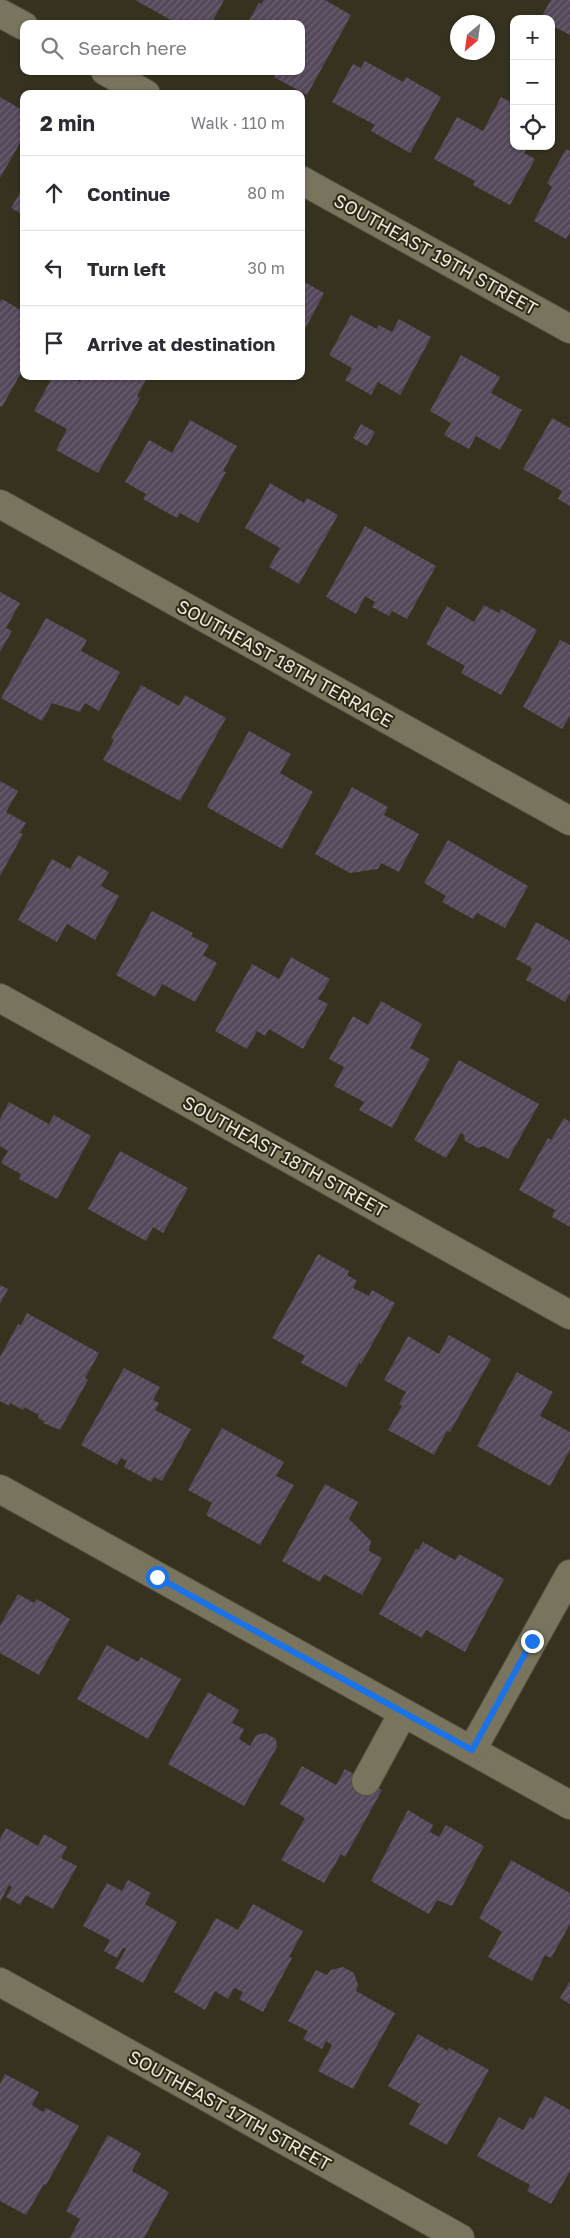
<!DOCTYPE html>
<meta charset="utf-8">
<style>
body{margin:0;font-family:"Golos Text",sans-serif;background:#f2f2f3;color:#2b2b33}
.controls{position:absolute;right:15px;top:15px;display:grid;overflow:hidden;border-radius:10px;box-shadow:0 1px 4px #0004}
.controls button{width:45px;height:45px;display:grid;place-items:center;padding:0;border:0;border-bottom:1px solid #e1e1e2;background:#fff;color:#2b2b33;font:25px sans-serif}
.compass{position:absolute;left:450px;top:15px;width:45px;height:45px;border-radius:50%;background:#fff;box-shadow:0 1px 4px #0004;rotate:209deg}
.stop{position:absolute;width:15px;height:15px;margin:-11px;border:4px solid #1a73e8;border-radius:50%;background:#fff}
.stop.end{background:#1a73e8;border-color:#fff;box-shadow:0 1px 5px #0008}
.list{margin:0;padding:0;list-style:none}
h2{display:flex;justify-content:space-between;align-items:center;height:65px;margin:0;padding:0 20px;font-size:21px}
h2 small{font-size:16px;font-weight:400;color:#7c7c81}
.list li{display:grid;grid-template-columns:32px 1fr auto;gap:15px;align-items:center;box-sizing:border-box;height:75px;padding:0 20px;border-top:1px solid #e1e1e2}
.list b{display:block;font-size:19px;white-space:nowrap}
.list em{font-size:16px;font-style:normal;color:#7c7c81}
.icon{flex:none;width:28px;height:28px;fill:none;stroke:currentColor;stroke-width:2;stroke-linecap:round;stroke-linejoin:round}
.map{position:relative;flex:none;width:570px;height:2238px;overflow:hidden}
.search{position:absolute;background:#fff;box-shadow:0 1px 4px #0004;left:20px;top:20px;width:285px;height:55px;display:flex;align-items:center;gap:12px;box-sizing:border-box;padding:0 18px;border-radius:10px;color:#7c7c81;font-size:19px}
.panel{position:absolute;background:#fff;box-shadow:0 1px 4px #0004;left:20px;top:90px;width:285px;height:290px;border-radius:10px}
.map>svg:first-child{display:block}
.building{fill:url(#building-hatch)}
.lines{fill:none;stroke-linecap:round;stroke-linejoin:round}
.minor-casing{stroke:#53503f;stroke-width:30}
.minor{stroke:#78745e;stroke-width:28}
.route{stroke:#1a73e8;stroke-width:6}
.labels{text-anchor:middle;dominant-baseline:central;stroke-width:4;stroke-linejoin:round;paint-order:stroke}
.street-label{font-size:18px;fill:#ebe9dd;stroke:#2c2815}
</style>
<div class="map">
<svg width="570" height="2238" viewBox="0 0 570 2238">
<defs>
<pattern id="building-hatch" width="6" height="6" patternUnits="userSpaceOnUse" patternTransform="scale(1.25)"><rect width="6" height="6" fill="#54485a"/><path d="M-1 1l2-2M0 6l6-6M5 7l2-2" fill="none" stroke="#6d6271"/></pattern>
</defs>
<rect width="100%" height="100%" fill="#36321f"/>
<g class="building">
<path d="M135,0H224L211,24H178Z"/>
<path d="M264,0H325L351,15L307,95L274,77L277,71H301V24H247L259,3L261,4Z"/>
<path d="M551,0H570V35L551,25V19H540Z"/>
<path d="M365,61L403,82L406,77L441,97L410,153L371,131L375,125L332,102L353,64L361,68Z"/>
<path d="M0,97L24,111V136L0,178Z"/>
<path d="M501,97L514,104V146H528L524,153L535,159L510,205L473,185L475,181L434,159L457,117L483,131Z"/>
<path d="M566,149L570,151V232L566,239L534,221L552,187L547,183Z"/>
<path d="M24,186V215L11,208Z"/>
<path d="M301,280L324,293L305,329L301,327Z"/>
<path d="M2,299L24,312V361L20,367L23,369L2,407L0,406V302Z"/>
<path d="M351,315L377,329L379,325L392,332L399,319L431,337L400,395L378,382L371,395L345,380L352,368L329,355Z"/>
<path d="M461,355L500,377L491,393L522,410L500,450L476,436L469,449L444,435L451,423L430,411Z"/>
<path d="M53,376H71L80,382L83,376H148L137,396L140,398L98,473L56,450L67,429L34,411Z"/>
<path d="M552,418L570,428V506L558,499L562,491L523,469Z"/>
<path d="M190,420L237,446L223,471L226,472L198,523L180,513L177,518L143,499L146,494L125,482L149,440L172,453Z"/>
<path d="M361,424L375,432L367,446L353,438Z"/>
<path d="M270,483L304,503L307,498L338,515L299,584L269,567L280,548L245,528Z"/>
<path d="M365,526L436,566L407,619L392,611L389,616L372,607L375,602L365,596L356,614L326,597Z"/>
<path d="M0,592L20,603L6,628L12,631L0,652Z"/>
<path d="M484,605L499,613L501,609L537,630L501,695L461,673L465,666L426,644L447,606L474,622Z"/>
<path d="M46,618L87,640L81,651L120,672L99,711L85,703L80,712L52,703L42,721L1,698Z"/>
<path d="M560,640L570,645V716L562,729L523,707Z"/>
<path d="M141,685L179,706L185,695L226,718L180,801L103,760L114,740L111,738Z"/>
<path d="M249,731L291,754L280,773L313,792L282,849L207,807Z"/>
<path d="M0,781L18,791L6,812L26,823L20,833L23,834L0,876Z"/>
<path d="M352,787L388,807L384,815L419,834L399,872L381,863L378,869L350,873L315,854Z"/>
<path d="M448,840L528,886L505,928L477,913L473,919L442,902L446,896L424,883Z"/>
<path d="M78,855L109,872L101,886L119,896L95,940L67,924L57,942L18,920L52,859L70,869Z"/>
<path d="M152,911L193,933L191,936L209,945L203,955L217,963L195,1002L162,984L155,997L116,975Z"/>
<path d="M536,922L570,941V993L565,1002L526,980L532,968L516,959Z"/>
<path d="M291,957L330,979L318,999L328,1004L303,1049L269,1029L265,1036L257,1031L247,1049L215,1031L252,964L279,979Z"/>
<path d="M381,1001L422,1024L410,1048L430,1059L392,1128L359,1110L364,1102L334,1086L344,1067L329,1059L353,1016L368,1025Z"/>
<path d="M459,1060L539,1104L508,1159L483,1146L478,1148L465,1141L464,1135L461,1133L446,1158L414,1140Z"/>
<path d="M9,1102L49,1124L54,1115L91,1136L57,1199L19,1179L21,1174L1,1163L8,1151L0,1146V1119Z"/>
<path d="M564,1118L570,1122V1227L552,1217L555,1210L519,1190L548,1138L551,1140Z"/>
<path d="M120,1151L188,1188L163,1233L153,1227L146,1241L88,1209Z"/>
<path d="M318,1254L349,1271L347,1275L357,1281L353,1288L369,1296L372,1290L395,1303L361,1364L359,1363L346,1387L301,1363L305,1356L272,1338Z"/>
<path d="M0,1285L8,1289L0,1304Z"/>
<path d="M27,1313L99,1353L85,1378L88,1380L60,1430L43,1423L44,1421L38,1418L39,1415L24,1407L23,1410L10,1403L9,1406L0,1401V1357L18,1324L21,1325Z"/>
<path d="M449,1335L491,1359L450,1432L447,1431L434,1455L388,1430L402,1406L399,1404L406,1392L384,1380L408,1336L439,1354Z"/>
<path d="M124,1368L160,1387L153,1400L159,1403L155,1410L191,1429L162,1481L154,1477L151,1482L124,1467L127,1461L121,1458L117,1465L81,1445Z"/>
<path d="M517,1372L553,1392L540,1416L570,1432V1450L550,1486L477,1446Z"/>
<path d="M222,1428L284,1462L276,1476L294,1485L260,1545L206,1515L212,1503L188,1490Z"/>
<path d="M325,1484L358,1502L349,1519L371,1541L369,1551L382,1558L362,1595L324,1574L320,1582L282,1561Z"/>
<path d="M423,1542L455,1560L459,1554L504,1579L465,1652L426,1630L422,1638L379,1614L416,1549L418,1550Z"/>
<path d="M18,1594L34,1603L37,1599L70,1619L39,1675L0,1653V1626Z"/>
<path d="M107,1645L138,1662L141,1657L181,1679L148,1739L77,1699Z"/>
<path d="M208,1692L239,1710L232,1723L244,1729L239,1739L250,1746L256,1735L265,1733L276,1739L277,1747L244,1806L168,1764Z"/>
<path d="M302,1766L336,1785L345,1769L382,1790L345,1857L341,1854L324,1883L281,1860L305,1818L280,1804Z"/>
<path d="M408,1810L433,1825L430,1832L439,1837L446,1825L484,1846L452,1906L437,1900L429,1914L371,1881Z"/>
<path d="M6,1828L38,1846L44,1834L67,1847L61,1858L77,1866L53,1909L26,1895L20,1905L6,1897L12,1887L9,1885L0,1902V1839Z"/>
<path d="M511,1860L570,1893V1924L551,1958L545,1955L532,1981L488,1957L502,1932L479,1918Z"/>
<path d="M128,1880L151,1893L145,1904L177,1922L143,1983L115,1968L126,1949L123,1948L117,1958L104,1951L110,1940L83,1926L107,1883L122,1891Z"/>
<path d="M253,1904L303,1931L289,1957L292,1958L263,2012L239,1999L243,1992L234,1988L228,1999L215,1991L205,2010L174,1992L216,1918L238,1930Z"/>
<path d="M343,1967L354,1973L358,1985L356,1991L395,2013L353,2089L318,2071L332,2045L326,2041L322,2049L303,2039L308,2031L288,2021L316,1970L327,1975L331,1970Z"/>
<path d="M570,1981V2004L560,1998Z"/>
<path d="M418,2034L448,2051L449,2048L489,2070L447,2145L409,2124L420,2104L388,2086Z"/>
<path d="M5,2074L39,2092L32,2105L43,2112L46,2108L79,2126L46,2185L44,2184L26,2215L0,2201V2084Z"/>
<path d="M545,2096L570,2110V2171L551,2204L527,2191L530,2185L477,2156L499,2117L523,2130L530,2117L533,2119Z"/>
<path d="M108,2135L141,2153L132,2171L169,2192L144,2238H70L80,2219L66,2211Z"/>
</g>
<g class="lines">
<defs>
<g id="minor">
<path d="M0,13L24,26"/>
<path d="M105,71L146,94"/>
<path d="M301,180L570,329"/>
<path d="M0,504L570,821"/>
<path d="M0,998L570,1315"/>
<path d="M0,1489L570,1805"/>
<path d="M472,1750L570,1574"/>
<path d="M366,1781L403,1713"/>
<path d="M0,1982L460,2238"/>
</g>
</defs>
<use href="#minor" class="minor-casing"/>
<use href="#minor" class="minor"/>
</g>
<g class="lines">
<path class="route" d="M157,1577L472,1750L532,1641"/>
</g>
<g class="labels">
<g class="street-label">
<text transform="translate(436 254) rotate(29)">SOUTHEAST 19TH STREET</text>
<text transform="translate(285 663) rotate(29)">SOUTHEAST 18TH TERRACE</text>
<text transform="translate(285 1156) rotate(29)">SOUTHEAST 18TH STREET</text>
<text transform="translate(230 2110) rotate(29)">SOUTHEAST 17TH STREET</text>
</g>
</g>
</svg>
<div class="controls">
<button>+</button>
<button>−</button>
<button><svg class="icon" aria-label="locate" viewBox="0 0 24 24"><circle cx="12" cy="12" r="6"/><path d="M12 2v4M12 18v4M2 12h4M18 12h4"/></svg></button>
</div>
<svg class="compass" viewBox="-18 -18 36 36"><path d="M0-13l5 13h-10z" fill="#e53935"/><path d="M0 13l5-13h-10z" fill="#7c7c81"/></svg>
<div class="stop" style="left:157px;top:1577px"></div>
<div class="stop end" style="left:532px;top:1641px"></div>
<div class="search"><svg class="icon" aria-label="search" viewBox="0 0 24 24"><circle cx="10" cy="10" r="6"/><path d="M15 15l6 6"/></svg>Search here</div>
<section class="panel">
<h2>2 min<small>Walk · 110 m</small></h2>
<ul class="list">
<li><svg class="icon" aria-label="ahead" viewBox="0 0 24 24"><path d="M12 20V5M6 11l6-6 6 6"/></svg><div><b>Continue</b></div><em>80 m</em></li>
<li><svg class="icon" aria-label="left" viewBox="0 0 24 24"><path d="M17 20v-9H6M10 6l-5 5 5 5"/></svg><div><b>Turn left</b></div><em>30 m</em></li>
<li><svg class="icon" aria-label="arrive" viewBox="0 0 24 24"><path d="M6 21V4h12l-3 4 3 4H6"/></svg><div><b>Arrive at destination</b></div></li>
</ul>
</section>
</div>
